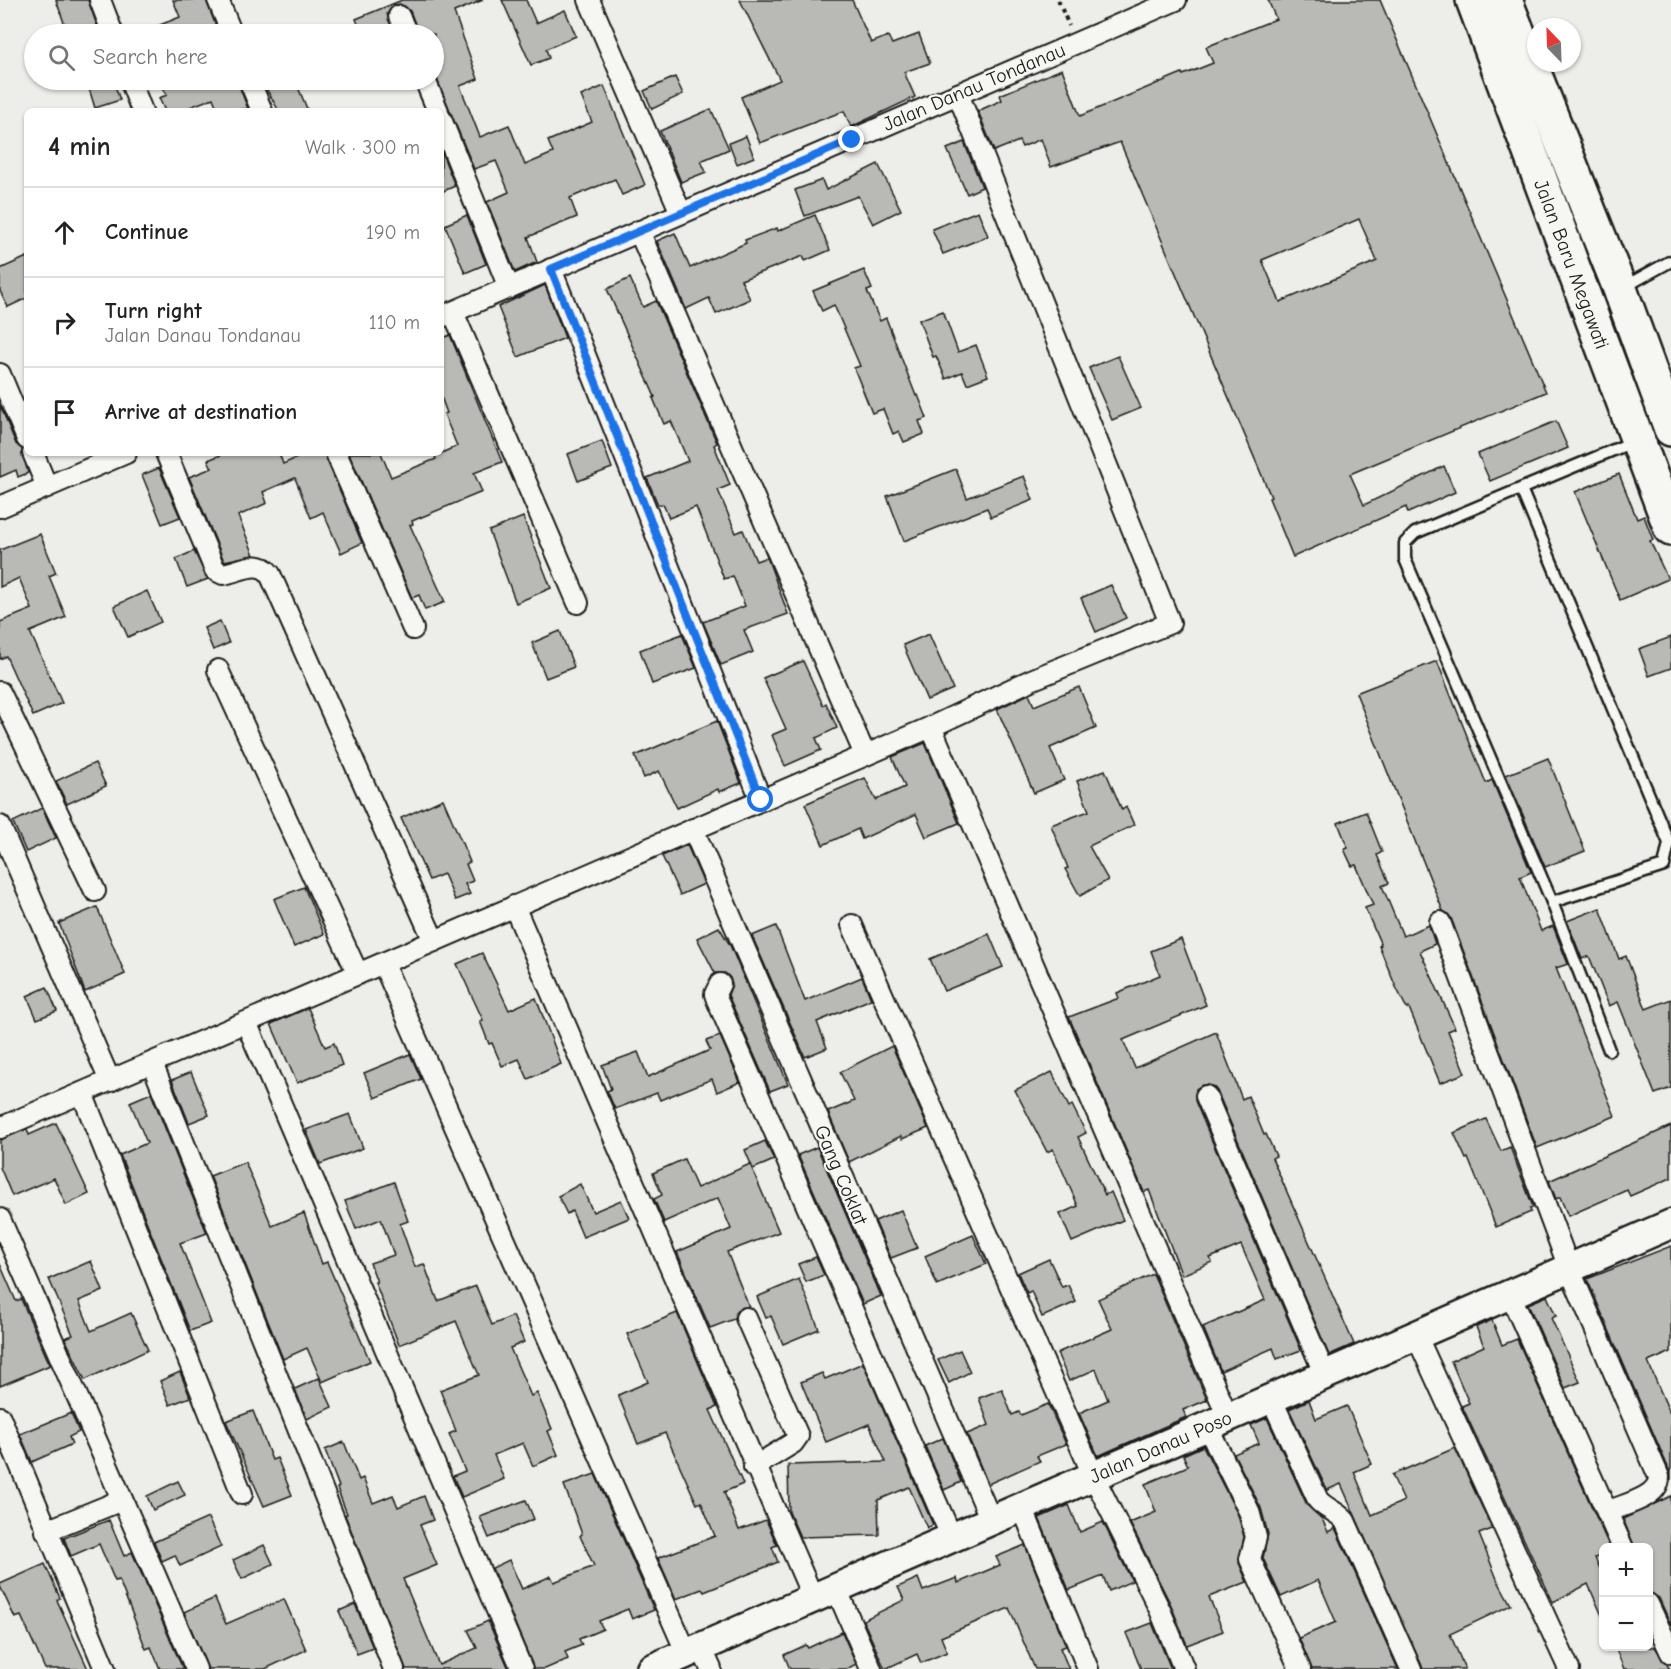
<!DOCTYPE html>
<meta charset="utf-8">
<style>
body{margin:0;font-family:"Comic Neue",sans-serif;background:#f2f2f2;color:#222}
.controls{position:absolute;right:18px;bottom:18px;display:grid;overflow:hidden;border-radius:9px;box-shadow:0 2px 4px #0004}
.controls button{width:54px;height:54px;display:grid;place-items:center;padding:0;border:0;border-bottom:2px solid #e0e0e0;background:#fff;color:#222;font:30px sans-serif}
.compass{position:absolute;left:1527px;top:18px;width:54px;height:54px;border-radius:50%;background:#fff;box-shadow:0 2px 4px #0004;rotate:337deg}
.stop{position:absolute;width:18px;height:18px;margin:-14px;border:4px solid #1a73e8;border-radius:50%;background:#fff}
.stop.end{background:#1a73e8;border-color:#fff;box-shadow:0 2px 6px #0008}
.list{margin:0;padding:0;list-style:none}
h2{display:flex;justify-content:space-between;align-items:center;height:78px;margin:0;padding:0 24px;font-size:26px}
h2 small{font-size:20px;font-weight:400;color:#767676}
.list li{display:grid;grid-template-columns:39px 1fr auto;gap:18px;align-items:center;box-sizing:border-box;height:90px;padding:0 24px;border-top:2px solid #e0e0e0}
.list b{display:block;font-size:22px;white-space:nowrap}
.list p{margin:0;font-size:20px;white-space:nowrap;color:#767676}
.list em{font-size:20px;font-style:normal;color:#767676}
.icon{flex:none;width:33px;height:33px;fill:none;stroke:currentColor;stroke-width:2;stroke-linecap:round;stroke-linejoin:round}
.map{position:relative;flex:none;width:1671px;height:1669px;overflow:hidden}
.search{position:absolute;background:#fff;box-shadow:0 2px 4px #0004;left:24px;top:24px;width:420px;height:66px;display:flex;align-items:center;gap:15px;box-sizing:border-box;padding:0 21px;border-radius:33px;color:#767676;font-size:22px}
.panel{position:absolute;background:#fff;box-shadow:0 2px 4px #0004;left:24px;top:108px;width:420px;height:348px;border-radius:9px}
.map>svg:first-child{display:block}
.building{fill:#b9b9b6;stroke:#1c1c1c;stroke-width:1.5;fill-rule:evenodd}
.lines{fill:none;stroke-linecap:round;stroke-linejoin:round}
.lane-casing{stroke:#1c1c1c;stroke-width:15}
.street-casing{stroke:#1c1c1c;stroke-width:24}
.secondary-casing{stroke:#1c1c1c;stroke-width:33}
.highway-casing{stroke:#1c1c1c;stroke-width:38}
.path{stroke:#1c1c1c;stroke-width:4;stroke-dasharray:4.5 4.5;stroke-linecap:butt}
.lane{stroke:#f6f6f2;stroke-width:10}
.street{stroke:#f6f6f2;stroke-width:20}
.secondary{stroke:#f6f6f2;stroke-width:28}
.highway{stroke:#f6f6f2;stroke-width:33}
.route{stroke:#1a73e8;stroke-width:8}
.labels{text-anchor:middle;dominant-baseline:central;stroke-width:4.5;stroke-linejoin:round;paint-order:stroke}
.street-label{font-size:20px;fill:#1c1c1c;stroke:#f6f6f2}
</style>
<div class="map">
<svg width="1671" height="1669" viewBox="0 0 1671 1669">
<rect width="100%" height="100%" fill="#edede9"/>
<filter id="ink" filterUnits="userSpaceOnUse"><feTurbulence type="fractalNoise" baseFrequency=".0167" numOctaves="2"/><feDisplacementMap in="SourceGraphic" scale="12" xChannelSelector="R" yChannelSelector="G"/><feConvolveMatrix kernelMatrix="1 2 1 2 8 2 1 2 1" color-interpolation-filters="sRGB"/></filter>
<g filter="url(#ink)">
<g class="building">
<path d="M56,0H88L100,34H68Z"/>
<path d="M173,0H206L219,34H137L180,17Z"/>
<path d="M402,0H483L454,12L478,79L460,86L480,137L509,125L525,165L553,153L548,141L592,122L581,96L604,86L645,185L622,195L615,179L570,198L577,217L528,237L537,262L515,272L487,202L509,192L496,161L474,169L434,72V34H419L410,11L400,4L394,5L387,14L394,34H362L356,19Z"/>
<path d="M502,0H526L536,23L565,10L576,36L546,49L549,58L531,65Z"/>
<path d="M740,0H852L871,43L888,36L892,44L919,34L930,63L904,72L915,97L851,127L844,111L760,143L741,97L780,80Z"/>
<path d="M1268,0H1380L1546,392L1350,474L1364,505L1444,466L1455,492L1408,513L1406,507L1293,557L1269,498L1271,497L1120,142L1051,167L1041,139L1022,147L1019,141L994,151L978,111L1002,100L1000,95L1062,69L1080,116L1182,73L1183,75L1213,63L1206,47L1276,19ZM1359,219L1377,261L1280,302L1262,260Z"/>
<path d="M675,77L683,94L652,109L644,91Z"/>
<path d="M95,80H113L120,100L95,108L87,82Z"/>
<path d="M159,80H237L248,109L218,111L213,98L180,111H165L159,98L167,95Z"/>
<path d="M272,80H295L308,111H279L263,83Z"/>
<path d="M711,109L729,149L701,161L706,172L681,182L660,131Z"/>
<path d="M746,136L754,157L737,164L729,143Z"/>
<path d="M964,142L982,187L967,194L947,149Z"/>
<path d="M441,151L455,186L441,192Z"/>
<path d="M878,164L901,210L873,224L858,196L805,216L795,190L822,180L826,190Z"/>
<path d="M978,211L988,236L943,254L932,229Z"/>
<path d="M467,215L486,264L465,273L445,225Z"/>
<path d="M815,215L830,250L805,261L803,256L741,280L750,299L716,314L709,298L686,309L657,241L675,233L690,268L746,243L745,240L777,228L778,231Z"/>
<path d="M27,257V298L8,307L0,291V269Z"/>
<path d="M864,270L872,289L867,291L880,321L886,318L916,396L918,395L927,418L919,421L924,434L904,442L899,431L893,434L883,409L872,413L854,368L860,366L834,305L822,311L813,291Z"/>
<path d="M630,278L643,307L656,301L717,443L714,445L730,485L718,490L736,533L743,530L756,561L767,557L788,614L744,630L753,652L721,665L703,622L745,606L733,576L724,579L696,507L669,518L663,504L658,505L647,478L688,461L671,421L664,424L653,398L655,397L607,289Z"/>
<path d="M545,285L565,338L518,357L498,307Z"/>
<path d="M943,311L958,352L976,345L988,376L967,384L962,372L946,379L936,356L933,357L919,320Z"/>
<path d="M450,335L502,462L474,473L482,492L412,521L413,524L410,525L445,602L425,610L419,595L412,598L349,453H381L391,477L436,459L435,456L457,446L444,414L447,413L441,397V339Z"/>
<path d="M1118,356L1141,408L1112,420L1089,368Z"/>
<path d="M0,405L16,444L22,449L28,473L18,477L16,470L0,477Z"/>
<path d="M1556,421L1568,448L1490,481L1478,454Z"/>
<path d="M602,441L612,468L578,481L568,454Z"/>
<path d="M226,453H279L283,464L308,453H324L362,543L341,553L323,512L311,518L295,478L263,492L267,503L238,516L254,555L224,561L189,477L212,468L208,460Z"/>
<path d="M159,468L180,517L162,524L142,475Z"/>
<path d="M956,469L967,498L1024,476L1033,500L991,517L987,508L904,541L887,496Z"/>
<path d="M1619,474L1637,519L1644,516L1653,540L1650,541L1668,579L1620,600L1575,492Z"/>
<path d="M523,517L551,588L516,603L489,531Z"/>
<path d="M40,534L56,573L49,576L66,617L30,632L62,703L33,716L6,656L0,659V622L32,609L19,578L0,587V550Z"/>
<path d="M194,551L208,579L187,587L176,559Z"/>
<path d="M1111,585L1126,618L1096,632L1081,598Z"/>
<path d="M147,591L161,622L128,637L114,606Z"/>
<path d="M220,621L229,643L213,650L204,628Z"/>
<path d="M560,631L574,667L546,678L532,643Z"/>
<path d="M682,634L696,668L652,684L640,650Z"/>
<path d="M929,634L953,689L927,700L903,645Z"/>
<path d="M1671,637V668L1649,676L1639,649Z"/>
<path d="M803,661L823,705L826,703L837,728L816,738L821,750L785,766L772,735L786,729L763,678Z"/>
<path d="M1437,661L1486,783L1492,780L1531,872L1520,877L1541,931L1553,926L1568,964L1556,968L1615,1116L1537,1148L1451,918L1443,911L1356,693Z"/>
<path d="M1079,687L1096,728L1050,748L1064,780L1034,793L997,709L1029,694L1034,706Z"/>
<path d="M717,721L741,783L719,792L718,789L677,808L659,771L644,778L635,756Z"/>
<path d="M925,743L959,823L926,837L916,814L862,839L858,829L823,845L805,804L865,778L876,800L905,787L892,757Z"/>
<path d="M1548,758L1585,851L1545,867L1506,775Z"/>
<path d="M95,763L106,786L67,804L56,781Z"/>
<path d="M1105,770L1122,810L1126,807L1134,825L1089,846L1108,880L1080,896L1065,869L1068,868L1051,825L1089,811L1077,781Z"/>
<path d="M443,799L470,862L466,864L473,881L465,884L470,894L455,900L444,874L429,880L401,818Z"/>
<path d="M42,808L56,838L26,852L13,822Z"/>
<path d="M1366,812L1382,852L1377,855L1389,883L1382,886L1403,936L1429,925L1435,944L1420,951L1455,1028L1448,1031L1465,1073L1440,1083L1409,1008L1407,1009L1395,985L1379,946L1381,945L1365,908L1373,905L1356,865L1352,866L1344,849L1348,848L1338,823Z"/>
<path d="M687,845L704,884L680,895L662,856Z"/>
<path d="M304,887L324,934L294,947L274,899Z"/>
<path d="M97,907L125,974L85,992L59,923Z"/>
<path d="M1600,908L1619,959L1626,956L1646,1009L1671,999V1088L1655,1094L1618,1002L1609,1006L1589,956L1582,959L1567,921Z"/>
<path d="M776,926L805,1001L862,977L871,999L817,1022L827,1048L805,1057L752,936Z"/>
<path d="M719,927L730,945L788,1084L770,1091L728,995L732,984L730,978L725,973H715L697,938Z"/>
<path d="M989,934L1003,967L944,991L930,959Z"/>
<path d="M1181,939L1206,1005L1123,1040L1135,1068L1216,1032L1242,1099L1248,1096L1264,1135L1266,1134L1276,1156L1272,1158L1354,1344L1329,1355L1217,1091L1213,1086L1202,1085L1196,1089L1195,1101L1301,1350L1277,1359L1273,1348L1221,1371L1203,1327L1265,1300L1241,1245L1210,1258L1212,1262L1182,1275L1149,1190L1144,1192L1069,1017L1119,998L1117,993L1160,975L1151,951Z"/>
<path d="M482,953L509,1010L536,998L561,1064L528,1079L519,1059L502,1066L492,1043L489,1044L480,1021L483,1020L457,964Z"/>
<path d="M47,987L57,1011L37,1019L27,996Z"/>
<path d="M308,1008L325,1047L334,1043L342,1065L297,1083L271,1024Z"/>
<path d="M720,1036L740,1082L717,1092L712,1079L660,1100L657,1093L615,1109L607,1091L611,1089L602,1065L638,1052L648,1077L710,1050L706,1041Z"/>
<path d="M892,1046L928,1128L902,1139L901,1136L849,1162L828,1112L854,1101L840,1072Z"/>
<path d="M410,1054L421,1079L375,1098L364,1073Z"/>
<path d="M191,1072L209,1115L189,1123L172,1080Z"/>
<path d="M1052,1072L1069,1107L1072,1105L1086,1133L1078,1137L1105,1195L1111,1192L1123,1220L1072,1242L1060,1214L1078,1206L1053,1149L1047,1152L1015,1090Z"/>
<path d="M151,1093L207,1233L180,1243L211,1323L190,1331L120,1155L147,1143L130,1102Z"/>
<path d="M350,1114L363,1148L320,1164L306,1130Z"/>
<path d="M1486,1119L1501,1151L1510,1147L1533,1207L1530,1208L1531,1212L1496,1227L1468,1158L1466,1159L1454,1133Z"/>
<path d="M56,1123L89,1194L66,1205L54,1178L12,1196L0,1167V1140L27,1129L29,1135Z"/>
<path d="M1671,1126V1178L1630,1196L1627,1190L1568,1216L1560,1197L1556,1199L1549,1181Z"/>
<path d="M765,1141L774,1160L753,1169L745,1150Z"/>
<path d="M817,1147L881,1296L863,1304L798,1155Z"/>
<path d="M684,1159L697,1188L750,1164L779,1232L727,1252L749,1307L737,1310L734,1319L710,1328L677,1252L731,1229L718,1198L664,1222L654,1199L662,1195L653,1173Z"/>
<path d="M245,1162L272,1226L304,1213L322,1264L327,1262L370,1361L322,1382L307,1348L283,1359L210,1176Z"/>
<path d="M394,1182L408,1221L400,1224L415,1267L424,1264L438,1301L476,1286L492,1325L513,1316L524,1342L510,1348L531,1396L537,1393L552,1429L548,1431L558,1455L533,1466L523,1443L494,1455L504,1479L462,1497L453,1476L465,1471L449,1434L456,1431L440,1390L479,1375L456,1321L399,1345L375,1282H377L370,1263L394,1255L381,1219L356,1229L345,1201Z"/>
<path d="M580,1184L593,1212L621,1200L629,1218L583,1237L572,1211L567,1214L558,1196Z"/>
<path d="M901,1210L917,1248L891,1258L875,1221Z"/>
<path d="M973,1235L986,1264L937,1285L925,1256Z"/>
<path d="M1671,1246V1352L1648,1362L1671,1416V1480L1670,1472L1587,1279Z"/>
<path d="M816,1257L824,1275L806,1282L798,1264Z"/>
<path d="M1049,1259L1062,1287L1068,1285L1076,1302L1042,1317L1031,1291L1027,1293L1018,1273Z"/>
<path d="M91,1261L103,1291L79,1301L91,1331L131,1313L148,1350L85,1380L65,1338L73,1335L49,1279Z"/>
<path d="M0,1264L16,1301L21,1299L50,1365L0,1386Z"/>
<path d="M1153,1274L1207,1400L1183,1410L1186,1417L1098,1456L1079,1413L1108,1400L1096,1369L1069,1381L1057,1353L1112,1329L1098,1299Z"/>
<path d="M799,1279L819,1329L783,1344L771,1316L766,1318L757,1297Z"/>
<path d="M1547,1296L1556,1316L1551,1318L1580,1382L1565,1388L1528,1304Z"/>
<path d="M677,1313L717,1407L710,1410L743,1484L724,1492L739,1530L766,1520L777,1545L772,1547L778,1562L704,1592L702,1589L676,1599L658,1558L715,1536L701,1502L697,1504L665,1433L638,1444L618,1395L648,1382L627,1334Z"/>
<path d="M1492,1320L1502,1345L1517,1339L1610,1548H1604V1555L1595,1558L1604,1577V1620L1588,1584L1553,1602L1462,1406L1469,1403L1451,1361L1484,1346L1476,1327Z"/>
<path d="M960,1350L970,1372L949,1383L938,1360Z"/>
<path d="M863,1363L933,1525L927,1528L909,1487L878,1500L879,1535L800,1537L789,1512L788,1465L886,1462L869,1424L826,1442L801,1382L822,1373L825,1379Z"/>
<path d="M180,1372L190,1397L170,1405L160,1381Z"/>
<path d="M319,1378L332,1407L307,1419L295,1389Z"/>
<path d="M1002,1389L1012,1415L1019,1412L1021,1415L1048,1404L1066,1444L1037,1456L1040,1461L988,1484L967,1434L989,1425L979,1398Z"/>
<path d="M1309,1400L1316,1419L1347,1406L1372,1464L1354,1472L1372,1515L1404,1501L1392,1475L1455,1448L1492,1529L1479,1534L1497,1579L1511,1605L1450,1634L1465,1669H1423L1341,1484L1327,1490L1289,1409Z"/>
<path d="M253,1411L272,1460L277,1458L292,1495L264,1506L226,1421Z"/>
<path d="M71,1413L79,1432L69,1437L72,1444L32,1462L20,1434Z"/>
<path d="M1267,1418L1307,1505L1322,1519L1328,1532L1335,1528L1398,1669H1312L1299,1638L1336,1622L1318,1580L1281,1597L1263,1558L1268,1534L1261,1508L1234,1454L1259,1443L1251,1425Z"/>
<path d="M943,1438L961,1482L944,1490L925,1446Z"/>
<path d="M344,1442L359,1480L363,1478L373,1503L393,1495L398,1507L424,1496L433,1520L420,1525L437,1565L403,1579L439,1665L477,1648L468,1630L488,1621L509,1669H406L345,1515L347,1514L337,1488L339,1487L325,1450Z"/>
<path d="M1203,1446L1238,1515L1244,1537L1239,1563L1247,1582L1209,1597L1223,1631L1187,1645L1171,1605L1130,1523L1156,1512L1145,1484L1188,1466L1183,1455Z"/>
<path d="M595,1474L654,1610L632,1619L628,1609L599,1621L603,1629L579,1639L582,1645L565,1652L568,1659L545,1669H534L492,1568L509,1560L522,1589L551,1576L554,1582L594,1566L580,1536L582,1534L564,1485Z"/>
<path d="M178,1481L185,1495L153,1510L147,1496Z"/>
<path d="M1671,1496V1625L1659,1598L1648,1592V1548H1635L1623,1519Z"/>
<path d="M526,1500L534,1519L489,1538L480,1517Z"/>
<path d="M1069,1505L1080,1532L1103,1522L1132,1581L1109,1591L1103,1576L1069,1590L1039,1518Z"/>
<path d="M208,1518L221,1547L180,1566L175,1555L162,1561L154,1542Z"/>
<path d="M109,1520L124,1556L132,1552L183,1669H160L151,1647L146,1649L119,1580L115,1581L99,1544L71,1556L64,1538Z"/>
<path d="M264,1545L273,1564L242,1579L233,1560Z"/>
<path d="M1025,1545L1066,1646L1060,1648L1069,1669H1035L1009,1608L941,1637L947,1652L921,1663L917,1654L885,1669L863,1620L904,1600L898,1587L918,1578L923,1591L957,1578L958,1583L1000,1565L996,1557Z"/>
<path d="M45,1564L60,1598L57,1600L88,1669H45L21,1616L15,1618L0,1586V1584Z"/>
<path d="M215,1598L226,1624L284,1599L306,1650L265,1669H208L184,1612Z"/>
<path d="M355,1604L373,1648L357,1654L339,1611Z"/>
<path d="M1152,1623L1171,1669H1141L1126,1633Z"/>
<path d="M842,1632L856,1664L847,1669H790L784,1655L806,1645L808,1648Z"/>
<path d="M1615,1647H1655L1670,1669H1624Z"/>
</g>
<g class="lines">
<defs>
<g id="lane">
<path d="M1624,287L1671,261"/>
<path d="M1521,489L1669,843L1664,866L1552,902"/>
<path d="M1609,1050L1552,902L1405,559V543L1415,533L1635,441"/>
</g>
<g id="street">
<path d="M100,0L113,34"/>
<path d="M218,0L232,34"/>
<path d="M589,0L681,213"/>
<path d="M399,16L407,34"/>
<path d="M130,80L142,111"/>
<path d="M249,80L262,111"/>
<path d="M425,80L438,111"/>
<path d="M441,119L509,288"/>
<path d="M639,231L865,755"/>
<path d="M551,269L761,800"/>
<path d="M453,312L578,603"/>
<path d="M441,317L1176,0"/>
<path d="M0,374L27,439"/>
<path d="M33,453L47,487"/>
<path d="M166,453L215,570L223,574C240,571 259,559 270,574L434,941"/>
<path d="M336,453L413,629"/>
<path d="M0,507L126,453"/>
<path d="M218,670L358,974"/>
<path d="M0,692L95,891"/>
<path d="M931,727L1228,1417"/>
<path d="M0,826L110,1081"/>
<path d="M693,829L991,1520"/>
<path d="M514,906L813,1598"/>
<path d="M1440,922L1569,1268L1659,1477C1659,1498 1624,1504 1607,1512"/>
<path d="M852,925L1093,1475L1160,1610L1184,1669"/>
<path d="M383,963L687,1654"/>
<path d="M720,984L715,994L717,1000L952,1538"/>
<path d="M246,1022L522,1669"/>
<path d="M152,1063L394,1669"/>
<path d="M82,1093L242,1494"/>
<path d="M1206,1096L1325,1375"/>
<path d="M0,1128L931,727L1031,680L1170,623L958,94"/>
<path d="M0,1219L196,1669"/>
<path d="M1510,1294L1623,1548"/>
<path d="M746,1318L798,1436L793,1443L754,1467"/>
<path d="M1416,1335L1569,1669"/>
<path d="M1271,1398L1318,1500C1327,1510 1337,1511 1345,1521L1411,1669"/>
<path d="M0,1417L105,1669"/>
<path d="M1207,1426L1249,1511L1256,1537L1250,1559L1300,1669"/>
<path d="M1022,1507L1088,1669"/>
<path d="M46,1531L122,1500"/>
<path d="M836,1588L871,1669"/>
<path d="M1648,1604L1671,1653"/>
<path d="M701,1647L711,1669"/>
</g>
<g id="secondary">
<path id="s1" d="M651,1669L1671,1224"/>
</g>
<g id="highway">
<path id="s2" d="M1473,0L1671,529"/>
<path d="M1505,0L1620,289L1671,429"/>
</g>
</defs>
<use href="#lane" class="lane-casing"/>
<use href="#street" class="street-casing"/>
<use href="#secondary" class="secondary-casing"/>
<use href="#highway" class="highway-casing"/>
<path class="path" d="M1058,0L1069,26"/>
<use href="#lane" class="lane"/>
<use href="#street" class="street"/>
<use href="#secondary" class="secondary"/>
<use href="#highway" class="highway"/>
</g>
</g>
<g class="lines" filter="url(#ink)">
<path class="route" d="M761,800L551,269L852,140"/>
</g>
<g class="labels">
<g class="street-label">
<text transform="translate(974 87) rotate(-23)">Jalan Danau Tondanau</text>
<text stroke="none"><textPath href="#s2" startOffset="282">Jalan Baru Megawati</textPath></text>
<text transform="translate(841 1175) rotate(67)">Gang Coklat</text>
<text stroke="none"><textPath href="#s1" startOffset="556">Jalan Danau Poso</textPath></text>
</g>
</g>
</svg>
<div class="controls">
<button>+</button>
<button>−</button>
</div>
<svg class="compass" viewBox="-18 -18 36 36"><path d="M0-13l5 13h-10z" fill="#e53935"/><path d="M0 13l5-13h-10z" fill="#767676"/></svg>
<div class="stop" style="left:761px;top:800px"></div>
<div class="stop end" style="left:852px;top:140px"></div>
<div class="search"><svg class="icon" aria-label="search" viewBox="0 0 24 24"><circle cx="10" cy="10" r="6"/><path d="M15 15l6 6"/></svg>Search here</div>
<section class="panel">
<h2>4 min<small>Walk · 300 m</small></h2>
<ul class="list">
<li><svg class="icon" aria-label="ahead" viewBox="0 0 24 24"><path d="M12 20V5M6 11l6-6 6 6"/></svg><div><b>Continue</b></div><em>190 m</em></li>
<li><svg class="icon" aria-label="right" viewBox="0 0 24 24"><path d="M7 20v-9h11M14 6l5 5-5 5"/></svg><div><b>Turn right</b><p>Jalan Danau Tondanau</p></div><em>110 m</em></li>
<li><svg class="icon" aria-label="arrive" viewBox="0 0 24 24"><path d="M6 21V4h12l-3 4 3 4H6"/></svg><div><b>Arrive at destination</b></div></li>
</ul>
</section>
</div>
